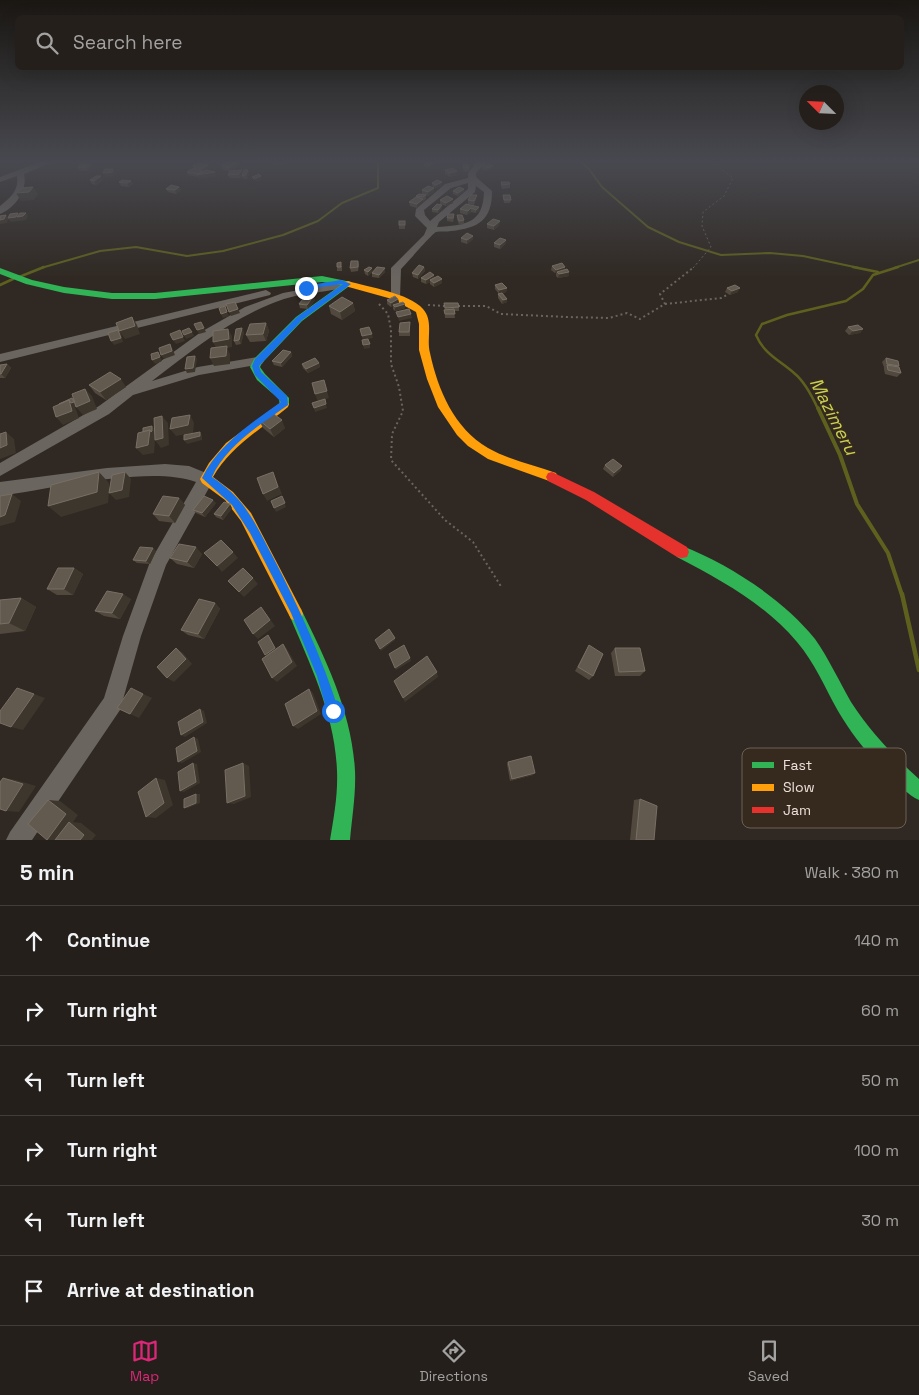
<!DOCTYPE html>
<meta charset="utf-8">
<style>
body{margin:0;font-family:"Space Grotesk",sans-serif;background:#2c2723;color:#f1f3f6}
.compass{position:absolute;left:799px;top:85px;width:45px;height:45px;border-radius:50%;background:#241f1a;box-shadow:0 5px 20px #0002;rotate:294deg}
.stop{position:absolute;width:15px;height:15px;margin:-11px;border:4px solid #1a73e8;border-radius:50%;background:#fff}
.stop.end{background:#1a73e8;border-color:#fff;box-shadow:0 1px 5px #0008}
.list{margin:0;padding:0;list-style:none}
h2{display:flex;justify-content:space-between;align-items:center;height:65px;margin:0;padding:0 20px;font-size:21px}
h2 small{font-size:16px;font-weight:400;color:#a3a2a2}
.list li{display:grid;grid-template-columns:32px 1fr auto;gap:15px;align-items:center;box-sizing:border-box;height:70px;padding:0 20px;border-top:1px solid #413d39}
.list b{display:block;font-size:19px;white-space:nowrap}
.list em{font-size:16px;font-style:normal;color:#a3a2a2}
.icon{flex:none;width:28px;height:28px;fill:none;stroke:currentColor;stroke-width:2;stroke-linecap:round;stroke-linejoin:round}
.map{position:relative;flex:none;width:919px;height:840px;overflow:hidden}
.search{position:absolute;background:#241f1a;box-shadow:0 5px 20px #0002;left:15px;right:15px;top:15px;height:55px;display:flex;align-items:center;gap:12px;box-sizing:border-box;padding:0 18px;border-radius:8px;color:#a3a2a2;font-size:19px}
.sheet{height:485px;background:#241f1a}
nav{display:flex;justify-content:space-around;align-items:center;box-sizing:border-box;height:70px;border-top:1px solid #413d39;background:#241f1a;font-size:14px;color:#a3a2a2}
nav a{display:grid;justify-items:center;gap:2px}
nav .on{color:#db2777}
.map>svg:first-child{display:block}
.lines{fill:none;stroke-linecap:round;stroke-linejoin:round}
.stream-far3{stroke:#5e611e;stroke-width:2}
.stream-far2{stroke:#5e611e;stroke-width:2.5}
.stream-far1{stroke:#5e611e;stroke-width:4}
.stream{stroke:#5e611e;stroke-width:4.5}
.path-far1{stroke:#69645e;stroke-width:1;stroke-dasharray:2 2.5;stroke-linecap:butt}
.path{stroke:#69645e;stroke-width:2;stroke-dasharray:2 3;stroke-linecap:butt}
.street{fill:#6b6560;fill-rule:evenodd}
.fast{fill:#30b455;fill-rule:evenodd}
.slow{fill:#ff9f0a;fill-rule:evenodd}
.jam{fill:#e5322d;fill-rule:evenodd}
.wall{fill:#52493e}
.shaded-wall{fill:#3d362c}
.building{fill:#625a4f;stroke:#786f65}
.route{fill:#1a73e8}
.labels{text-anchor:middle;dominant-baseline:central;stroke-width:4;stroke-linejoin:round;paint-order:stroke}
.water-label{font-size:18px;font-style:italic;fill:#cad152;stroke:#36291d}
.key{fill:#36291d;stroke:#6d6056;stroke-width:1}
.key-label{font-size:14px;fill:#ece2db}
</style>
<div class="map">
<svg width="919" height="840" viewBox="0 0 919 840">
<rect width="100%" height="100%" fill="#302923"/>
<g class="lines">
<g class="stream-far3">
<path d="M578,160L589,169L602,187L648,227L679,242L721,255L770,253L803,256L859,268"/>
<path d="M41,268L100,251L136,247L187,256L223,251L283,235L318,221L342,203L378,188V160"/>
<path d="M894,268L919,260"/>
</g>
<g class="stream-far2">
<path d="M853,267L878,272"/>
<path d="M19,277L44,267"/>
<path d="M0,285L13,279"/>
<path d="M818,409C813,398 804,381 794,373C779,360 764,354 756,335L762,324L787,315L846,301L863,289L873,275L898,267"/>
</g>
<path class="stream-far1" d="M818,408L840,455L857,504L888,553L902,595"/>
<path class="stream" d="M902,594L919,670"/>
<path class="path-far1" d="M693,268L711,247L702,226L703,212L724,196L733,178L719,167L715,160"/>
<g class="path">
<path d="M379,304L388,314L391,330V364L399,387L403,411L392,434L391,460L445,520L473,542L502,588"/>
<path d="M665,304L721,298L729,294"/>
<path d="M428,305L445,306"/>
<path d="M458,306H486L501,314L567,317L609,318L627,313L640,319L665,304L660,294L694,267"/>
</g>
<g class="street">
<path d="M45,160H57L24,174C28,190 15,208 0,214V206C10,198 19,191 17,176L0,182V177Z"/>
<path d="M479,160H488L476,173V177L492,191C492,220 479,228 451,231C447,232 440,231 436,232C432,234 407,263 401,269L400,297L395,300L391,299V268L424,235L427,228L415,216L416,209L445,184L468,178V173ZM468,183V189L430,221L425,215L424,210L451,188ZM476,186L484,192C483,224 465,225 437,227L439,222L475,192Z"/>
<path d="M348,281L353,284L352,286C330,292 306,292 284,299C234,316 193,350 152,381L198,367L258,357L264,361L262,364L199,375L133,395L109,414L0,476V463L99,406L201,332L245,307L283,293Z"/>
<path d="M266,290L271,293L270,295L0,362V354Z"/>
<path d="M165,464L189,466L211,475L214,479L166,565L141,636L120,710L32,840H6L10,832L104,698L123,636L150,562L196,482C151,465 50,489 0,496V482L107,468Z"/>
</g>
<g class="fast">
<path d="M0,268L32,280L64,287L112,293H155L322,276L351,282L352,284L302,321L262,363L260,367L265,374L289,398V404L284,408L280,407L279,399L257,380L250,367L254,359L296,317L341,285L322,282L155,299H112L64,293L26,284L0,274Z"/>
<path d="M682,546C729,564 784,600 815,639C829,659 839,681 851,702C870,731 893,756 919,779V800C908,795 899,785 890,776C870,757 852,735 838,711C825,688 815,663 797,642C765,604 721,580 677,557L675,552L677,547Z"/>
<path d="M296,607L301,609C326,660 352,713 355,771C356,794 352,817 350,840H330C334,817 338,794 337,771C335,714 310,665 289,614L291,609Z"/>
</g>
<g class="slow">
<path d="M348,281C368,287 409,293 423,309C434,321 426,338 430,353C438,390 454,428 488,448C509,460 534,465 556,473L558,477L556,481L552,482L488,459L468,446L457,435L438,407L427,379L419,350V324L416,312L392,299L345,286V282Z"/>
<path d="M284,400L289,404L288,407C261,429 230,447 213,477L233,492L251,513L301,609L303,614L301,619L296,621L291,619L241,521L225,500L202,483L200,479L209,463L226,443Z"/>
</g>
<path class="jam" d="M552,472L594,492L687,547L689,552L687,557L682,558L677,557L586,500L548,481L546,477L548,473Z"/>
</g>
<g class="wall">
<path d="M284,160L283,164L274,165L273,161Z"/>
<path d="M424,162H434V165L429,168L424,166Z"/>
<path d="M463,164L469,168V171L464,172L463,168Z"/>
<path d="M90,165L92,168L88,171H80L78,167Z"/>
<path d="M208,165L209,168L207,170L216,176L199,179L198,177L188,175L187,172L194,168L193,166Z"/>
<path d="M221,165H241L231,171L243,174L241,178H229L228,175L230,172L222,169Z"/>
<path d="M482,165L493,166L492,169L486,171L482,169Z"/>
<path d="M248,170L249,174L247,179H243L242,176Z"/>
<path d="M445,170L457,171V175L450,177L445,174Z"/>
<path d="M90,180H103L96,185L92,184Z"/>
<path d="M131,181L133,184L129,187L121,186L119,182Z"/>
<path d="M442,182V186L436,188L432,186V183Z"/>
<path d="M501,182L510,184V188L502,189L501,186Z"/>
<path d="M179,187L181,190L176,194L168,192L166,189Z"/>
<path d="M422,190L434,192L428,196L426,195V199L417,208L410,206L409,202L416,197V196L422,194Z"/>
<path d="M453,191L464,192L458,196L453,194Z"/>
<path d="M477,195L476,199L474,205L468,204V200Z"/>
<path d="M503,195L511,200L510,203H504Z"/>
<path d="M440,200L453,203L446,206L440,204Z"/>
<path d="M466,204L479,211L476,213L471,212L467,215L460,213V209Z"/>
<path d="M442,208L438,213L432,212V209Z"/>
<path d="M454,214V218L453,222L447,221V218Z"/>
<path d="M457,215L464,220V224L459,225L457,219Z"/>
<path d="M405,221V229H399V225Z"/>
<path d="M500,221L499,225L494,230L487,228V224Z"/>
<path d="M461,238L473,239L467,244L461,242Z"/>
<path d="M506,240L505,244L500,249L494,247V243Z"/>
<path d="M358,261L359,265L358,271L351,272L350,268Z"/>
<path d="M342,266V271H337V267Z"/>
<path d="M552,266L565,267V270L569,276L558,278L556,276V273H555L551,270Z"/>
<path d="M424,267L425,271L418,279L413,277L412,273Z"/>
<path d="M364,270L373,272H385L379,278L372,277V272L368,276L365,274Z"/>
<path d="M421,278H435L442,279V283L434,287L430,284V282L426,284L421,282Z"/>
<path d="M495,285L507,288L506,292L503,293L507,302L502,304L498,298V294H499L495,289Z"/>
<path d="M727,288L738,292L730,295L725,292Z"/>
<path d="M398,299L399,303L405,304V308L395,311L393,309V306L391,307L387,304V300Z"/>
<path d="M315,300L308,309L300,308L299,304Z"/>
<path d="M353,303L355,311L342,320L331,314L329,306Z"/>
<path d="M444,303L459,307V311H454L455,318H445Z"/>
<path d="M266,323L269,331L266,341L250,342L246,335Z"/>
<path d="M410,326V336H399V332Z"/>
<path d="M848,327L863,329L860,333L849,335L845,331Z"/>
<path d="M244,332L241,344L236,345L234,341Z"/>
<path d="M291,352L292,356L282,367L274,365L272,361Z"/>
<path d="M886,358L899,366L898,367L901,373L897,377L885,374L884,369V367L882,362Z"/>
<path d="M319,363L320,367L308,373L303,368L302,364Z"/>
<path d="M7,364L11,368L5,378H0V365Z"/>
<path d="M89,385L126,387L106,400L95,393Z"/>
<path d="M259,420L285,428L274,437L263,428Z"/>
<path d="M605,465L621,470L613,477L603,469Z"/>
<path d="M179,498L185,505L175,523L159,521L153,514Z"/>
<path d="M216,503L205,517L196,513L193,510Z"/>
<path d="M232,508L223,520L216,517L214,514Z"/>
<path d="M156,551L150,564L137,563L133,560Z"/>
<path d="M202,554L194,568L177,564L170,558Z"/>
<path d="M74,568L83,574L73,595H57L47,589Z"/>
<path d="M21,598L36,607L25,631L0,634V600Z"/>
<path d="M131,599L120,619L104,616L95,611Z"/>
<path d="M215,603L220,609L204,639L188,635L181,630Z"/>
<path d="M589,645L593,676L589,680L575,671Z"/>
<path d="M615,648L645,671L640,676H615L611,653Z"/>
<path d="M508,762L533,775L510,781L507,764Z"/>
<path d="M640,799L654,840H630L634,800Z"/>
</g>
<g class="shaded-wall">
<path d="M78,160H88L87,163H80Z"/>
<path d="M240,161L241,165L230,172L229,168Z"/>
<path d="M434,162V165L429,168V165Z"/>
<path d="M90,165L92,168L88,171L86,168Z"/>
<path d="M208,165L209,168L204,172L202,169Z"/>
<path d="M493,166L492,169L486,171L487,168Z"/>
<path d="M113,169L115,172L113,176L105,177L103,173Z"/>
<path d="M242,170L243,174L241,178L239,174Z"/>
<path d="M248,170L249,174L247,179L246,175Z"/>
<path d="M202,171L203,174L215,172L216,176L199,179L197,175H198V174Z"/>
<path d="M457,171V175L450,177V173Z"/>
<path d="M101,176L103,180L96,185L94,181Z"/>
<path d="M261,176L262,180L256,182L254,179Z"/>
<path d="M131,181L133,184L129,187L127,183Z"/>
<path d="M442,182V186L436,188V185Z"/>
<path d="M33,187L38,194L34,200L21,201L16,193Z"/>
<path d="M179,187L181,190L176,194L175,190Z"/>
<path d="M434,188V192L428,196V192Z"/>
<path d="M464,189V192L458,196V193Z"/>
<path d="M423,199V202L417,208V204Z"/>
<path d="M453,199V203L446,206V203Z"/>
<path d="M442,205V208L438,213V210Z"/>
<path d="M479,207V211L476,213V210Z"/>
<path d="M471,208V212L467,215L468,211Z"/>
<path d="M18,213L20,217L26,213L28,216L26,220L20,221L19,220V221L11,222L8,219L7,223L0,224V220L6,215L8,218Z"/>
<path d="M500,221L499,225L494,230V226Z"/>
<path d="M473,236V239L467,244V240Z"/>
<path d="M506,240L505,244L500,249V245Z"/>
<path d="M424,267L425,271L418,279V275Z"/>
<path d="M565,267V271L557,272L556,273H555L556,270Z"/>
<path d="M372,268L373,272L368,276V272Z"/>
<path d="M385,268V272L379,278V275Z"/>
<path d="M569,272V276L558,278L559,274Z"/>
<path d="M434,275L435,279L430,280V282L426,284V280Z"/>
<path d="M442,279V283L434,287V283Z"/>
<path d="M507,288L506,292L499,294V290Z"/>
<path d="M740,288L738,292L730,295L732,291Z"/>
<path d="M314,296L315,300L308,309L307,305Z"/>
<path d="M398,299L399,303L391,307V303Z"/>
<path d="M507,299V302L502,304L503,300Z"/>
<path d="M353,303L355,311L342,320L340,312Z"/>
<path d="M405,304V308L395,311V307Z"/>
<path d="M238,309L240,313L231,316L229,312Z"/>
<path d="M227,312L229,316L223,318L221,314Z"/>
<path d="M411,314L412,318L399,321L398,317Z"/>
<path d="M132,317L137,325L140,334L125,339L119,331Z"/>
<path d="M266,323L269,331L266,341L263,334Z"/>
<path d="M204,328L206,332L199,334L197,330Z"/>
<path d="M242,328L244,332L241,344L239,340Z"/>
<path d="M228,329L232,336V347L227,348L230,354V364L214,366L210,358L217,350L213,342Z"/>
<path d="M863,329L860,333L849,335L853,331Z"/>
<path d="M118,330L121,333L123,342L114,345L111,341Z"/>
<path d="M192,332L194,336L186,339L184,335Z"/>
<path d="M372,334L373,338L363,340L362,336Z"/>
<path d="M183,337L185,341L176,344L173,340Z"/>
<path d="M170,344L172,348L175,355L164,359L161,355Z"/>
<path d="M370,344V348L364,349L363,345Z"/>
<path d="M158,352L162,361L155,364L152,360Z"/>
<path d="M291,352L292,356L282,367L281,363Z"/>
<path d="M195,356L197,359L195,372L187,373L185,369Z"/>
<path d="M319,363L320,367L308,373L306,369Z"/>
<path d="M7,364L11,368L5,378L1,374Z"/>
<path d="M121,379L126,387L106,400L100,392Z"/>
<path d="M85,389L92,396L97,409L83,415L76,407Z"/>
<path d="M327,391L329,398L318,402L315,394Z"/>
<path d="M72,398L77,406L75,407L79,418L63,425L56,417L69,400Z"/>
<path d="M326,404L327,408L315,412L314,408Z"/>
<path d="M190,415L194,423L193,433L176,436L170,429Z"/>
<path d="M162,416L168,423L169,445L161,448L155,440L154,453L143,455L136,448L146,438L152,426L155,430V435H154L155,438Z"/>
<path d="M282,420L285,428L274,437L270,429Z"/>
<path d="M6,432L14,439L16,453L0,459V448Z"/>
<path d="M200,432L202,436V440L187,444L184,440Z"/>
<path d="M622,466L621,470L613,477L614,473Z"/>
<path d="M99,472L109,483V493L125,472L131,479L129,497L116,500L109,493L108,503L61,517L48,506Z"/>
<path d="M273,472L282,494L267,501L263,494Z"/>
<path d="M12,494L21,501L15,522L0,526V517Z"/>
<path d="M282,496L286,507L276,512L274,508Z"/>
<path d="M179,498L185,505L175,523L169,516Z"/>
<path d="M213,500L216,503L205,517L202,513Z"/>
<path d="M230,504L232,508L223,520L221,516Z"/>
<path d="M196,547L202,554L194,568L187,562Z"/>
<path d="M153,548L156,551L150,564L146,561Z"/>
<path d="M233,552L238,558L222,572L217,566Z"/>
<path d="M74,568L83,574L73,595L64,589Z"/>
<path d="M253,578L258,584L244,597L239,592Z"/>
<path d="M123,594L131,599L120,619L112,613Z"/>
<path d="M21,598L36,607L25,631L9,623Z"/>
<path d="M215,603L220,609L204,639L198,634Z"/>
<path d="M261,607L275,626L258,639L253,634Z"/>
<path d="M268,635L270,638L277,650L268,657L265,655Z"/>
<path d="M395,638V640L381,651L380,649Z"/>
<path d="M283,644L287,649L297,666L277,682L272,678Z"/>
<path d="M176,648L183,653L192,664L174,682L167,678Z"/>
<path d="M410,658L411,661L396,670L395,668Z"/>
<path d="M437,672L438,677L405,702L403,698Z"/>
<path d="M309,689L313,693L321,714L298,729L293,726Z"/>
<path d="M34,694L45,698L23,730L11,727Z"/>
<path d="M143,694L152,698L139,718L130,714Z"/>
<path d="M200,709L204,711L207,723L185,737L181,735Z"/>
<path d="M194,737L198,739L201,752L182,763L178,762Z"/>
<path d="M193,763L197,764L200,783L184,792L180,791Z"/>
<path d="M243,763L249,766L251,797L234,804L227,803Z"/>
<path d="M535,773L533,775L510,781L512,779Z"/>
<path d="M3,778L16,780L36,786L19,812L6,811Z"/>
<path d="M156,778L165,780L173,805L156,818L146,817Z"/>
<path d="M196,794H200V803L188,808H184Z"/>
<path d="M48,800L60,801L78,815L73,822L81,823L96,835L92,840H47Z"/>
</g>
<g class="building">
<path d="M230,160H236L240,161L229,168L221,165Z"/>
<path d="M427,160H430L434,162L429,165L424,162Z"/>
<path d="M199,163L208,165L202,169L193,166Z"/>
<path d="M488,163L493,166L487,168L482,165Z"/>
<path d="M82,164L90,165L86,168L78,167Z"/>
<path d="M463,164H468L469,168H464Z"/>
<path d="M193,168L202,171L198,174L187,172Z"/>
<path d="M453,168L457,171L450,173L445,170Z"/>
<path d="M105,169H113L112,172L103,173Z"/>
<path d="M206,170L215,172L197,175Z"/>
<path d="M242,170L239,174L228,175L230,171Z"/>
<path d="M244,170H248L246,175L242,176Z"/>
<path d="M259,174L261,176L254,179L252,177Z"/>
<path d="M96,176H101L94,181L90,180Z"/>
<path d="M122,180L131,181L127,183L119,182Z"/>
<path d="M437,180L442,182L436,185L432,183Z"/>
<path d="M501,182H509L510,184L502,185Z"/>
<path d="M171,185L179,187L175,190L166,189Z"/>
<path d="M428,186L434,188L428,192L422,190Z"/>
<path d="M33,187L29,192L16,193L22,188Z"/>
<path d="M459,187L464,189L458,193L453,191Z"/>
<path d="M419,194L426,195L423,197L416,196Z"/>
<path d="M471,195H477L474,201L468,200Z"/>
<path d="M503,195H510L511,200H504Z"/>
<path d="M447,196L453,199L446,203L440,200Z"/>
<path d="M416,197L423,199L417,204L409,202Z"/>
<path d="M437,204L442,205L438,210L432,209Z"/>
<path d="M466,204L479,207L476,210L471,208L468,211L460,209Z"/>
<path d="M18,213L16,217L8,218L10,214Z"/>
<path d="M20,213H26L23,216L17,217Z"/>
<path d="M448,214H454L453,218H447Z"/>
<path d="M6,215L4,219L0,220V216Z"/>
<path d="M457,215H462L464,220L459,221Z"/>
<path d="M493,219L500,221L494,226L487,224Z"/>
<rect x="399" y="221" width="6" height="4"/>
<path d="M467,233L473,236L467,240L461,238Z"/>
<path d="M500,238L506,240L500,245L494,243Z"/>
<path d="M351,261H358V267L350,268Z"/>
<path d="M341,262V267H337V263Z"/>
<path d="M562,263L565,267L556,270L552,266Z"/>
<path d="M419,265L424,267L418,275L412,273Z"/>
<path d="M369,267L372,268L368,272L364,270Z"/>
<path d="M377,267L385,268L379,275L372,273Z"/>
<path d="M567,269L569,272L559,274L557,272Z"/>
<path d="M430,272L434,275L426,280L421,278Z"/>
<path d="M438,276L442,279L434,283L430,280Z"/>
<path d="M502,283L507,288L499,290L495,285Z"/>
<path d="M735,285L740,288L732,291L727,288Z"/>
<path d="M502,293L507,299L503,300L498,294Z"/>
<path d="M306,295L314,296L307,305L299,304Z"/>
<path d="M395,296L398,299L391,303L387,300Z"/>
<path d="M342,297L353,303L340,312L329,306Z"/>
<path d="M235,302L238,309L229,312L226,304Z"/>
<path d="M403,302L405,304L395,307L393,305Z"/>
<path d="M444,303H458L459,307L445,308Z"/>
<path d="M225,306L227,312L221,314L219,308Z"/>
<path d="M409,309L411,314L398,317L396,312Z"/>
<path d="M454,309L455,314H445L444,310Z"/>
<path d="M132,317L135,326L119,331L116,323Z"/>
<path d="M201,322L204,328L197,330L194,324Z"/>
<path d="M410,322L409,332H399L400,323Z"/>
<path d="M266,323L263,334L246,335L250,324Z"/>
<path d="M858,325L863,329L853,331L848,327Z"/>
<path d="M369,327L372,334L362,336L360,329Z"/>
<path d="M189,328L192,332L184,335L182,331Z"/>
<path d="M242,328L239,340L234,341L236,329Z"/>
<path d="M228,329L229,339L213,342V331Z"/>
<path d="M118,330L121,338L111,341L108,333Z"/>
<path d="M180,330L183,337L173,340L170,334Z"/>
<path d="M368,339L370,344L363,345L362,340Z"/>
<path d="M170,344L172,351L161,355L159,348Z"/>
<path d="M227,346L226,356L210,358L211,348Z"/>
<path d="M283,350L291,352L281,363L272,361Z"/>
<path d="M158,352L160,357L152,360L151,354Z"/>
<path d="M195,356L193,368L185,369L187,357Z"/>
<path d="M315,358L319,363L306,369L302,364Z"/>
<path d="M886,358L898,361L899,366L887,364Z"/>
<path d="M7,364L1,374H0V365Z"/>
<path d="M887,365L899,367L901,373L888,370Z"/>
<path d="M110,372L121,379L100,392L89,385Z"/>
<path d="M324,380L327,391L315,394L312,383Z"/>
<path d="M85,389L90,401L76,407L72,394Z"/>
<path d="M72,398L74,402L71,403L69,400L59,404Z"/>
<path d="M325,399L326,404L314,408L312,403Z"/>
<path d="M69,400L72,411L56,417L53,407Z"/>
<path d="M271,412L282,420L270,429L259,420Z"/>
<path d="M190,415L188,425L170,429L172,418Z"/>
<path d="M162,416L163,438L155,440L154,418Z"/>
<path d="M152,426V431L151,432L150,430L143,432V428Z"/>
<path d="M150,430L148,445L136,448L138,433Z"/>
<path d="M6,432L7,445L0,448V434Z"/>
<path d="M200,432V436L184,440V435Z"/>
<path d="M613,459L622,466L614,473L605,465Z"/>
<path d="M99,472L97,492L48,506L51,485Z"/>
<path d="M125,472L122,490L109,493L112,475Z"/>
<path d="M273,472L278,487L263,494L257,478Z"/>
<path d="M12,494L5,515L0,517V496Z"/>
<path d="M163,496L179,498L169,516L153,514Z"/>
<path d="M204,496L213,500L202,513L193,510Z"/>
<path d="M282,496L285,503L274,508L271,501Z"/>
<path d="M224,502L230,504L221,516L214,514Z"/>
<path d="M221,540L233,552L217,566L204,553Z"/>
<path d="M179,544L196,547L187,562L170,558Z"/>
<path d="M140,547L153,548L146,561L133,560Z"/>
<path d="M58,568H74L64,589H47Z"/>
<path d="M243,568L253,578L239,592L228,581Z"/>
<path d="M107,591L123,594L112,613L95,611Z"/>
<path d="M21,598L9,623L0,624V600Z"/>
<path d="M199,599L215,603L198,634L181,630Z"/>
<path d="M261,607L270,620L253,634L244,620Z"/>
<path d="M389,629L395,638L380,649L375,640Z"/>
<path d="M268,635L275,648L265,655L258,642Z"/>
<path d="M283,644L292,662L272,678L262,659Z"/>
<path d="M404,645L410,658L395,668L389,654Z"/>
<path d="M589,645L603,654L593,676L578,667Z"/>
<path d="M176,648L186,659L167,678L157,667Z"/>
<path d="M615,648H640L645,671L619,672Z"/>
<path d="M427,656L437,672L403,698L394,681Z"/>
<path d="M17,688L34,694L11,727L0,723V711Z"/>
<path d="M131,688L143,694L130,714L117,708Z"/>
<path d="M309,689L317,711L293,726L285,704Z"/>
<path d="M200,709L203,722L181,735L178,722Z"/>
<path d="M194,737L197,751L178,762L176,748Z"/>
<path d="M531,756L535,773L512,779L508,762Z"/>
<path d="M193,763L196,782L180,791L178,772Z"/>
<path d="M243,763L245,796L227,803L225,770Z"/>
<path d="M3,778L23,784L6,811L0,809V782Z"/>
<path d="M156,778L164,803L146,817L138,792Z"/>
<path d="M196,794V803L184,808V799Z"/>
<path d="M640,799L657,806L654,840H636Z"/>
<path d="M48,800L66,814L47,840L28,824Z"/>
<path d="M69,822L84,835L80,840H55Z"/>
</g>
<linearGradient id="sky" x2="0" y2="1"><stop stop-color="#1a1713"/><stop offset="0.58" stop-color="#484950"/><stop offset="1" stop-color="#484950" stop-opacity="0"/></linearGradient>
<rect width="919" height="278" fill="url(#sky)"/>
<path class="route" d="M341,280L351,284L302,320L259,366L261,372L287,396L288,405C261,424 226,446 212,477C221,483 230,490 238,499C253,516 263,538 273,557C299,607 322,658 339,711L338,715L333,717L329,715L327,711L317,676L291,613L250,533L232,505L202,478C218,445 251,423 281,402L255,375L252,366L255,359L297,317L343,284L306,289L304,286Z"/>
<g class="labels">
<g class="water-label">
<text transform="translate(834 416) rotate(63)">Mazimeru</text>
</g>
</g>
<rect x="742" y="748" width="164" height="80" rx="8" class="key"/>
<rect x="752" y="762" width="22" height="6" fill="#30b455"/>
<rect x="752" y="784" width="22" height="7" fill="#ff9f0a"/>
<rect x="752" y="807" width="22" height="6" fill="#e5322d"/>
<g class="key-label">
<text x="783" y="770">Fast</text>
<text x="783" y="792">Slow</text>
<text x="783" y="815">Jam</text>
</g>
</svg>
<svg class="compass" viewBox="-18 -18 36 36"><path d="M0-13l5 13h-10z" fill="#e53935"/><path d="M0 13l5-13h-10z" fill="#a3a2a2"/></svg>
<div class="stop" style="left:333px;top:711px"></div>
<div class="stop end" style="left:306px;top:288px"></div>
<div class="search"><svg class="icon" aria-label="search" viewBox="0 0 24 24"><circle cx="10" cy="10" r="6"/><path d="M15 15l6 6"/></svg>Search here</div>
</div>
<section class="sheet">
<h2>5 min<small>Walk · 380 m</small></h2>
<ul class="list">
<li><svg class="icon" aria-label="ahead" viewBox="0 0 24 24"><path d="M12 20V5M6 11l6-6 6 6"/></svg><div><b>Continue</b></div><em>140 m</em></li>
<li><svg class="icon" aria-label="right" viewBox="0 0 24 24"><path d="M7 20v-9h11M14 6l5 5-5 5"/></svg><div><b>Turn right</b></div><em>60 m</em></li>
<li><svg class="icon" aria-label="left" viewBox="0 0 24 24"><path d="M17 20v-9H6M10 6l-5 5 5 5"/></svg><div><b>Turn left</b></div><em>50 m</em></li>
<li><svg class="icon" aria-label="right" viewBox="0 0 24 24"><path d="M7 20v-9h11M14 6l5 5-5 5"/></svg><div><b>Turn right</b></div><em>100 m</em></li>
<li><svg class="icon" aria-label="left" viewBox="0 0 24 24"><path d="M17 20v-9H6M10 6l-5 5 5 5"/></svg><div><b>Turn left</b></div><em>30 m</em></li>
<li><svg class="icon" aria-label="arrive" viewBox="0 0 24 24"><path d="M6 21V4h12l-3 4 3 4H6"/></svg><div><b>Arrive at destination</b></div></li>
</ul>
</section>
<nav>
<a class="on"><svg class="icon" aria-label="map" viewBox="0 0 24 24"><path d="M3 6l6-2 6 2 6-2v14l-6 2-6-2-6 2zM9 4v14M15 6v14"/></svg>Map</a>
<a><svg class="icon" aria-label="directions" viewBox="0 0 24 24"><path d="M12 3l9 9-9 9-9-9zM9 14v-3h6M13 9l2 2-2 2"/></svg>Directions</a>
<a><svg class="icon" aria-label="saved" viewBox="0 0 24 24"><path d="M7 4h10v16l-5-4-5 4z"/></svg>Saved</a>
</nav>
